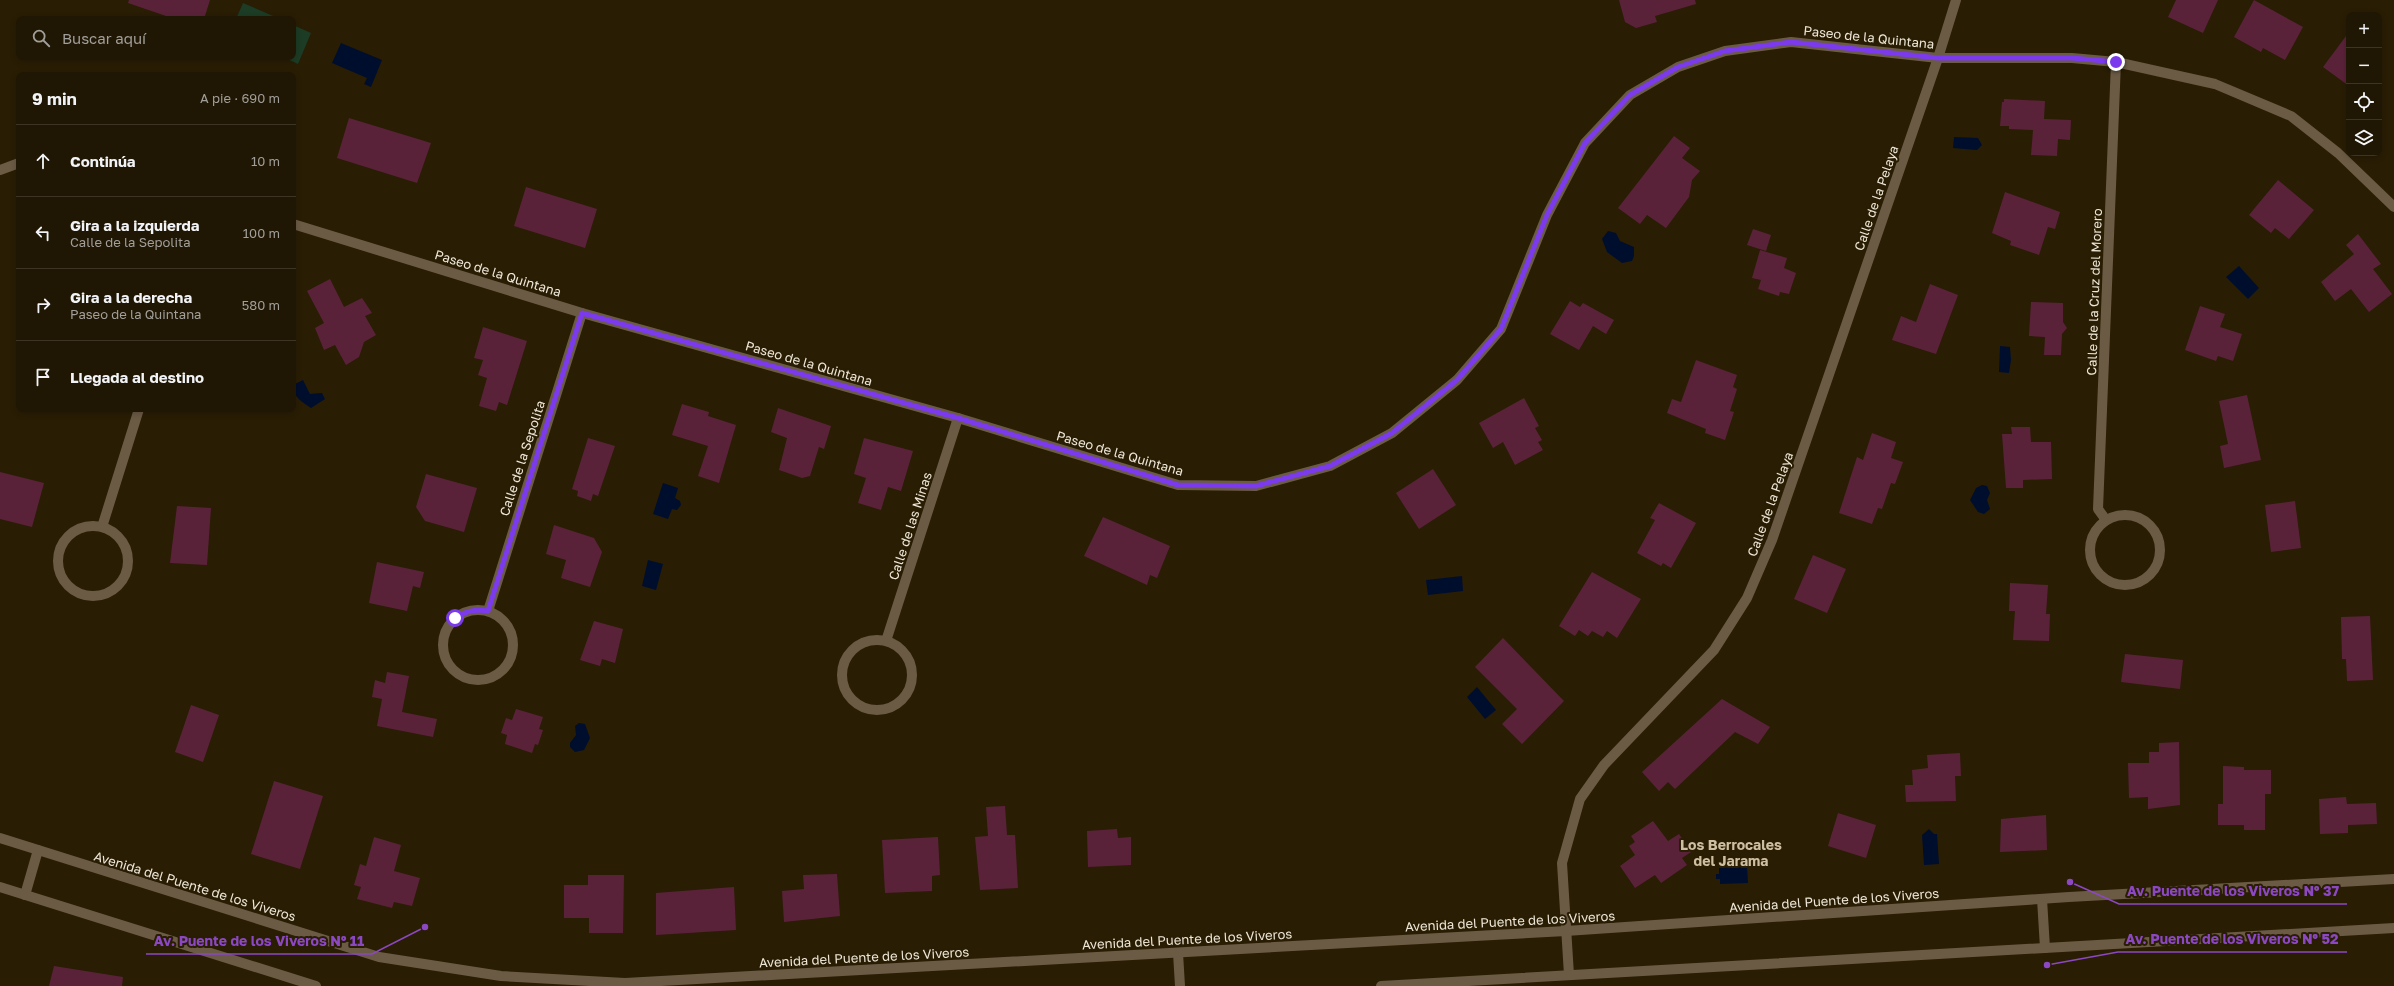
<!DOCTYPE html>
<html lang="es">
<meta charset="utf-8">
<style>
body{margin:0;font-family:"Golos Text",sans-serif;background:#2c2312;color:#f1f3f6}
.controls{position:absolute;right:12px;top:12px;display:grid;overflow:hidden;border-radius:8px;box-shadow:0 2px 6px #0003}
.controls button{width:36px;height:36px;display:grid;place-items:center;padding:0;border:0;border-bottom:1px solid #3c3525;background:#1f1603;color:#f1f3f6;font:20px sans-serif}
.stop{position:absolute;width:12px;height:12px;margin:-9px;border:3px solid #7c3aed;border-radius:50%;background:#fff}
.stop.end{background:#7c3aed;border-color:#fff;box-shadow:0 1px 4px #0008}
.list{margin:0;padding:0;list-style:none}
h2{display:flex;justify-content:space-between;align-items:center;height:52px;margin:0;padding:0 16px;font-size:17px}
h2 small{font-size:13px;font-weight:400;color:#a19f9a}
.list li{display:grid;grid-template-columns:26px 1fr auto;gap:12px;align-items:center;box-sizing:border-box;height:72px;padding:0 16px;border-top:1px solid #3c3525}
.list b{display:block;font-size:15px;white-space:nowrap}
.list p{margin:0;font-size:13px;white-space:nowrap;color:#a19f9a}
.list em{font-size:13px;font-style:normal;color:#a19f9a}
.icon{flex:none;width:22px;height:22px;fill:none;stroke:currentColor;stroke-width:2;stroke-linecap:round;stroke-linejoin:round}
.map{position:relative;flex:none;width:2394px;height:986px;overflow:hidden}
.search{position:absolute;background:#1f1603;box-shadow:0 2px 6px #0003;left:16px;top:16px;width:280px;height:44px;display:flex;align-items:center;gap:10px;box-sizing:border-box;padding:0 14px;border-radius:8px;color:#a19f9a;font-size:15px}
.panel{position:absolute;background:#1f1603;box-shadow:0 2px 6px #0003;left:16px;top:72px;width:280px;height:340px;border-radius:8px}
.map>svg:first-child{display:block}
.green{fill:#1c3c25}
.water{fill:#000e2d}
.building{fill:#5a2239}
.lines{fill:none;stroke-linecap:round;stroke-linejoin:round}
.minor{stroke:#6b5b45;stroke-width:10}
.route{stroke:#7c3aed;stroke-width:5}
.labels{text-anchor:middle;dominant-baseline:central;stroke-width:4;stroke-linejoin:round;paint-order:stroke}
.street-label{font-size:13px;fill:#eee7d7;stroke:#291d04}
.neighbourhood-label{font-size:14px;font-weight:bold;fill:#cebfa1;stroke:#291d04}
.leader{fill:none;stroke:#8c48c3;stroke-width:1.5}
.callout-dot{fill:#8c48c3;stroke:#291d04;stroke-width:1.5}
.callout-label{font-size:14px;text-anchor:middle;font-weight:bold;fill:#8c48c3;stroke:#291d04;stroke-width:4;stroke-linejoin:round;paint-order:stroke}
</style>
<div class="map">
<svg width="2394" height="986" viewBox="0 0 2394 986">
<rect width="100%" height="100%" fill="#291d04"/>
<g class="green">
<path d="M243,3L280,19H236Z"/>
<path d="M293,25L311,33L298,64L283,57H293Z"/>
</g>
<g class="water">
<path d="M341,43L382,60L371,87L364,84L367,78L332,63Z"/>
<path d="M1954,137L1978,138L1982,145L1977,150L1953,148Z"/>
<path d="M1608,231L1616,233L1620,241L1634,247V256L1632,261L1622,263L1607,252L1602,239Z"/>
<path d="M2239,266L2259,288L2248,299L2226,277Z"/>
<path d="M2000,346L2010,347L2011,360L2009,373L1999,372Z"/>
<path d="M303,380L310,394L322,393L325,399L311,408C302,402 293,397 293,385Z"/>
<path d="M663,483L678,488L675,498L680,501L681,505L677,510L672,509L668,519L653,514Z"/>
<path d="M1982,485L1987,486L1990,493L1987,500L1990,509L1984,514L1978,512L1970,500L1976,488Z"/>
<path d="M648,560L663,564L656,590L642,586Z"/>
<path d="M1462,576L1463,591L1428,595L1426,580Z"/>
<path d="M1477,687L1496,710L1485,719L1467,697Z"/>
<path d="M579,723L585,724L590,738L584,750L575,752L570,747V743L576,735L575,726Z"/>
<path d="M1929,829L1934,834H1937L1939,864L1924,865L1922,835Z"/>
<path d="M1747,867L1748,883L1720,884V879H1716V874H1719V868Z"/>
</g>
<g class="building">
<path d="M129,0H210L204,19H165L166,16L128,3Z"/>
<path d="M1619,0H1695L1696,4L1655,16L1657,22L1636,28L1625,22Z"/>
<path d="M2176,0H2218L2203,33L2168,17Z"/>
<path d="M2254,0L2303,27L2285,60L2263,48L2261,52L2234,37Z"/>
<path d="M2349,32V86L2323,67Z"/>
<path d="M2004,99L2045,101L2044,119L2071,120L2070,140L2058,139L2057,156L2031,155L2033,130L2009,129V126H2000L2002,102H2004Z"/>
<path d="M349,118L431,143L417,183L337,158Z"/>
<path d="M1674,136L1690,148L1682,158L1700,171L1692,180L1689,197L1666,228L1647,215L1640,224L1618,208Z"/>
<path d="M2278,180L2314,210L2289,239L2275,228L2271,233L2249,215Z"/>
<path d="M526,187L597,209L585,248L514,226Z"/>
<path d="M2005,192L2060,212L2055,229L2048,227L2039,255L2010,245L2011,241L1992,233Z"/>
<path d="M1753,229L1771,235L1766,251L1747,245Z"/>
<path d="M2358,234L2381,264L2373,269L2392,294L2369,312L2351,289L2335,301L2321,282L2354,254L2346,245Z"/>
<path d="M1760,250L1787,258L1784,268L1796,273L1789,294L1780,292L1779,296L1758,289L1761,280L1752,278Z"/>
<path d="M330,279L344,307L362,298L372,313L365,316L376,335L364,342L359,357L346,365L335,345L324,350L315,328L324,323L307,291Z"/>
<path d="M1930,284L1958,295L1936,354L1892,340L1901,316L1916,322Z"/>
<path d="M1570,301L1580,307L1583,303L1614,320L1606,334L1593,326L1579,350L1550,334Z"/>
<path d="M2031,302L2063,303V322L2067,328L2062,334L2061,355H2044L2045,337L2029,336Z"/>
<path d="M2200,306L2225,314L2220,327L2242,334L2233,361L2218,356L2216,361L2185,350Z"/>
<path d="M483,327L527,341L507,405L499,402L496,411L479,406L487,378L478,375L483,360L474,358Z"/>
<path d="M1696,360L1737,375L1733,387L1737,389L1730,411L1734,412L1725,440L1705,433L1706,429L1667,413L1672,399L1681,402Z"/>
<path d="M2247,395L2261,460L2224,468L2220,446L2228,444L2219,401Z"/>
<path d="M1524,398L1539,426L1535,428L1542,440L1538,442L1543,450L1515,465L1503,442L1493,448L1479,423Z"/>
<path d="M682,404L709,412L708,416L736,425L719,483L698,476L708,446L672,435Z"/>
<path d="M778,408L831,426L824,449L819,447L810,476L802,478L779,470L787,438L771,432Z"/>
<path d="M2011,427H2030L2031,442H2051L2052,479L2023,480V488H2006L2002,434H2012Z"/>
<path d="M1872,433L1896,442L1891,458L1903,462L1895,484L1891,483L1882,509L1878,508L1872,524L1839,513L1857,457L1863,460Z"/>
<path d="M588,438L615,446L598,496L593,494L591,501L577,496L578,491L572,489Z"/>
<path d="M864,438L913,451L901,491L888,487L881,510L858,503L866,478L854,474Z"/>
<path d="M1433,469L1456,505L1419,529L1396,493Z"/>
<path d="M0,472L44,483L32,527L0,519Z"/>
<path d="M426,474L477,488L464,532L425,521L416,507Z"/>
<path d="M2295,501L2301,548L2271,552L2265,505Z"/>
<path d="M1659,503L1696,523L1671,568L1663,563L1661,566L1637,553L1655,520L1650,518Z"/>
<path d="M177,506L211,508L207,565L170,563Z"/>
<path d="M1103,517L1170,546L1157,578L1150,575L1147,585L1084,556Z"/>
<path d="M554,525L594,538L602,552L590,587L561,578L566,560L546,554Z"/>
<path d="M1813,555L1846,569L1827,613L1794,599Z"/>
<path d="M377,562L424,572L420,588L413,586L407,611L369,603Z"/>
<path d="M1592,572L1641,599L1617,638L1607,631L1603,637L1592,631L1588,636L1579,630L1575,636L1559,626Z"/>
<path d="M2010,583L2048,585L2046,614H2050L2049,641L2013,640L2015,611H2009Z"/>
<path d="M2370,616L2373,680L2347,681L2346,659H2342L2341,617Z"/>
<path d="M594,621L623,629L615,663L602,659L600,666L580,660Z"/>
<path d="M1503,638L1564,701L1522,744L1502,724L1517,709L1475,667Z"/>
<path d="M2125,654L2183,660L2180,689L2121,682Z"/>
<path d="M387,672L409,676L402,712L437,719L433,737L377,726L382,699L372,697L375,680L385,683Z"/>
<path d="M1722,699L1770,727L1758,744L1735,732L1675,789L1668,782L1659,791L1642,772Z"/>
<path d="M191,705L219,715L203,762L175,752Z"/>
<path d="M516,709L543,717L539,729L543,730L538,745L535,744L532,753L505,744L507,735L501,733L506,718L512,720Z"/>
<path d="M2179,742L2180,805L2148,809V797L2129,798L2128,763H2149V752H2159V743Z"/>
<path d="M1960,753L1961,776H1955L1956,801L1906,802L1905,785H1913L1912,770L1928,768L1927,755Z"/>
<path d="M2223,766L2244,767V770H2271V794H2265V830H2244V825H2218V804H2223Z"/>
<path d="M274,781L323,796L300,869L251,854Z"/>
<path d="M2346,797L2347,804L2376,803L2377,824L2348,825V833L2320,834L2319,799Z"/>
<path d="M1005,806L1007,835H1015L1018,888L980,890L975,837L988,836L986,807Z"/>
<path d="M1838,813L1876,825L1866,858L1828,846Z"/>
<path d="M2046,815L2047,850L2000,852L2001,819Z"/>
<path d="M1653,821L1668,841L1679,834L1691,852L1682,858L1687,865L1661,883L1655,875L1635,888L1620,866L1635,855L1629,846L1635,842L1631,836Z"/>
<path d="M1117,829L1118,838L1131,837V865L1088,867L1087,831Z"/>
<path d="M374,837L401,845L394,871L420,878L412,906L394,902L392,908L357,899L361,887L354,885L360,864L366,866Z"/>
<path d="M938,837L940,875L932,876V891L885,893L882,840Z"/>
<path d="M837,874L840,916L784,922L782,891L804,889L803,875Z"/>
<path d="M588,875H624L623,933H589V918H564V885H588Z"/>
<path d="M734,887L736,930L656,935V893Z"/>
<path d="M54,966L123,977L122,986H49Z"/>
</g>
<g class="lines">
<g class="minor">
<path d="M0,170L19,163"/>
<path d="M293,224L582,313L958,418L1178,485L1256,486L1330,466L1392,433L1457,380L1501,329L1547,215L1585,143L1630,95L1678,67L1725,51L1791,42L1938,58H2072L2116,62L2215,84L2291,116L2338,153L2394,207"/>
<circle cx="2125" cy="550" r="35"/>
<path d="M2106,520L2098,509L2116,62"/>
<circle cx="93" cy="561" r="35"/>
<path d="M102,527L139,409"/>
<circle cx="478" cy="645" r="35"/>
<path d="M488,611L582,313"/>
<circle cx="877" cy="675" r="35"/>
<path d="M886,641L958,418"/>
<path d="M0,838L379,957L501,976L625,983L1566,931L2069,897L2394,879"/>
<path d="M0,887L316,986"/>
<path d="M25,895L38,850"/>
<path d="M2042,899L2045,948"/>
<path d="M1178,953L1180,986"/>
<path d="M1569,975L1562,863L1580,799L1604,765L1714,650L1747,598L1772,540L1938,58L1956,0"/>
<path d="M1381,986L2394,928"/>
</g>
</g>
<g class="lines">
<path class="route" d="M455,618C466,611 475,609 488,611L582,313L958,418L1178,485L1256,486L1330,466L1392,433L1457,380L1501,329L1547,215L1585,143L1630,95L1678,67L1725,51L1791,42L1938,58H2072L2116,62"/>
</g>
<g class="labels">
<g class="street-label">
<text transform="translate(1869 37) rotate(6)">Paseo de la Quintana</text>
<text transform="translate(1876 198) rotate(-71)">Calle de la Pelaya</text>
<text transform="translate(498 273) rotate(17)">Paseo de la Quintana</text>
<text transform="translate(2094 292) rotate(-88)">Calle de la Cruz del Morero</text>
<text transform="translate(809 363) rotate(16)">Paseo de la Quintana</text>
<text transform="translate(1120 453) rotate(16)">Paseo de la Quintana</text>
<text transform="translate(522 458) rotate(-72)">Calle de la Sepolita</text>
<text transform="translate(1770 504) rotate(-70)">Calle de la Pelaya</text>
<text transform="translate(910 526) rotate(-72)">Calle de las Minas</text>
<text transform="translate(195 886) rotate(17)">Avenida del Puente de los Viveros</text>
<text transform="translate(1834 900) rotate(-4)">Avenida del Puente de los Viveros</text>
<text transform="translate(1510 921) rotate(-3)">Avenida del Puente de los Viveros</text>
<text transform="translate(1187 939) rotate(-3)">Avenida del Puente de los Viveros</text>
<text transform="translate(864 957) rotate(-3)">Avenida del Puente de los Viveros</text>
</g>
<g class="neighbourhood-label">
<text x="1731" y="844">Los Berrocales<tspan x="1731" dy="16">del Jarama</tspan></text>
</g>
</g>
<path class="leader" d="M2070 882L2119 904H2347M2047 965L2118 952H2347M425 927L372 954H146"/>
<g class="callout-dot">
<circle cx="2070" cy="882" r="4"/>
<circle cx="2047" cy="965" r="4"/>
<circle cx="425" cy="927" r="4"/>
</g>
<g class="callout-label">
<text x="2233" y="896">Av. Puente de los Viveros Nº 37</text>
<text x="2232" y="944">Av. Puente de los Viveros Nº 52</text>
<text x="259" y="946">Av. Puente de los Viveros Nº 11</text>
</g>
</svg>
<div class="controls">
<button>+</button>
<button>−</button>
<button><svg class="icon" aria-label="locate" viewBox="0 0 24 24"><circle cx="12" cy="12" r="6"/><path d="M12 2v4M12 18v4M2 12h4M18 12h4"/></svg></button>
<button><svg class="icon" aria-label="layers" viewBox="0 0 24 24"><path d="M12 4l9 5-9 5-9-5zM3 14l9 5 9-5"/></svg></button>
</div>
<div class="stop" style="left:455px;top:618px"></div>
<div class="stop end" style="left:2116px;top:62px"></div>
<div class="search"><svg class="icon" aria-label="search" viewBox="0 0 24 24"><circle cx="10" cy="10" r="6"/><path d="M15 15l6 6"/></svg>Buscar aquí</div>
<section class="panel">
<h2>9 min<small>A pie · 690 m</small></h2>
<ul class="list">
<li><svg class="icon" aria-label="ahead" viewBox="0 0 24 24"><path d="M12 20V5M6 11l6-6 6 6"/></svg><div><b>Continúa</b></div><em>10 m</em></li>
<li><svg class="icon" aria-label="left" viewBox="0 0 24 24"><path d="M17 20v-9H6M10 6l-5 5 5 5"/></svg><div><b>Gira a la izquierda</b><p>Calle de la Sepolita</p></div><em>100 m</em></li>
<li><svg class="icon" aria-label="right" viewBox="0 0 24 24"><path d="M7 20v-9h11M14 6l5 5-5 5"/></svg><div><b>Gira a la derecha</b><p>Paseo de la Quintana</p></div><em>580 m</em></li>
<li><svg class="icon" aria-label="arrive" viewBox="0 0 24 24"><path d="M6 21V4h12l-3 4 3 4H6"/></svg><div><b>Llegada al destino</b></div></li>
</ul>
</section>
</div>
